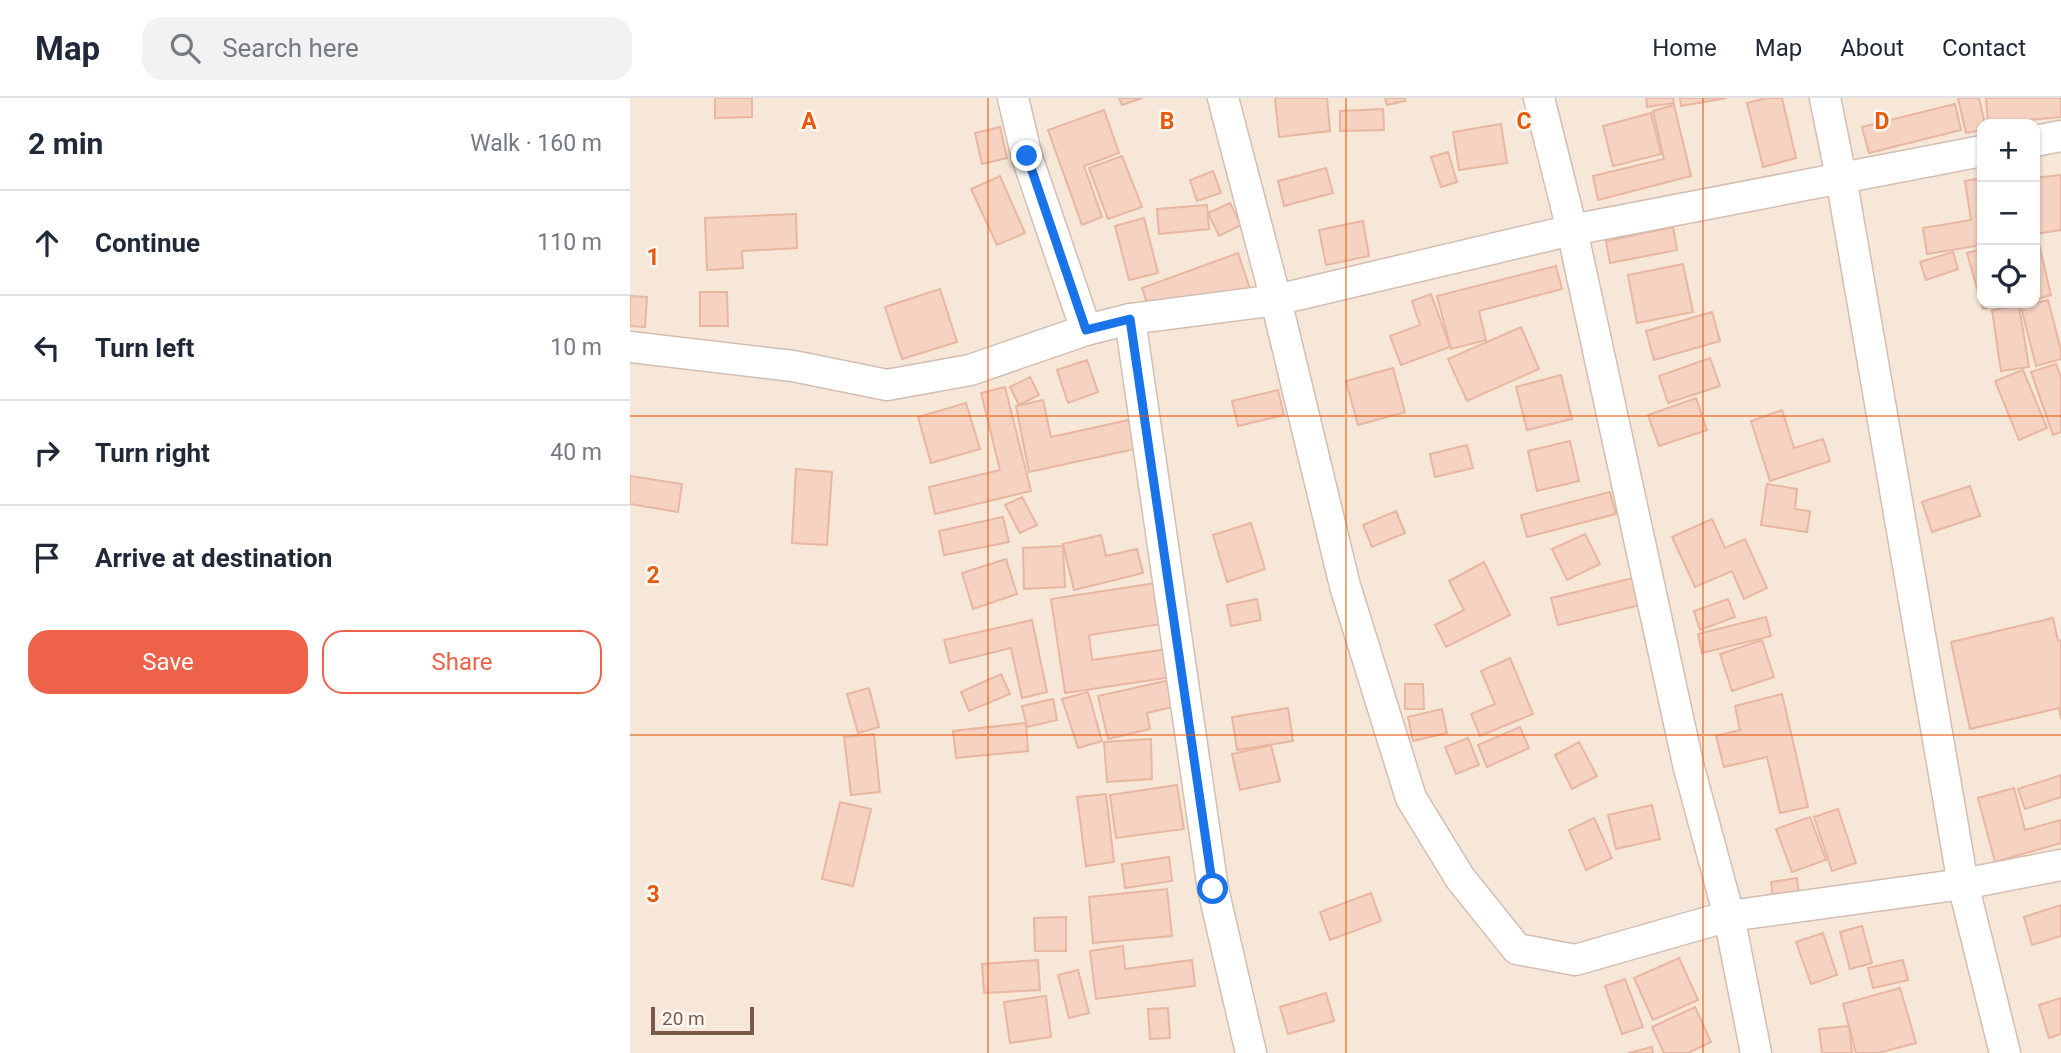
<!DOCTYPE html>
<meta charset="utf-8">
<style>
body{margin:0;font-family:Roboto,sans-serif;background:#f2f2f3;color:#1f2937}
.controls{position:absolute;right:21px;top:21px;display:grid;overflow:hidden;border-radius:14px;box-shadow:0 2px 5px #0004}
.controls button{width:63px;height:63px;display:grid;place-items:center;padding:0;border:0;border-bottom:2px solid #e0e1e3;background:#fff;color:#1f2937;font:35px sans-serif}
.scale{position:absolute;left:21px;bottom:18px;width:103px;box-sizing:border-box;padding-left:7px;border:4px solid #7c594b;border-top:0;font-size:19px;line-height:24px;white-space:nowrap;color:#7c594b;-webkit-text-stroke:5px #fff9f3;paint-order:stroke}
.stop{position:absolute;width:21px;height:21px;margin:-16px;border:5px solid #1a73e8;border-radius:50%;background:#fff}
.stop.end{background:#1a73e8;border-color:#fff;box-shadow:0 2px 7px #0008}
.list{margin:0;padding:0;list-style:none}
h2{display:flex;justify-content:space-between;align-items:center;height:91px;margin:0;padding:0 28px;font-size:30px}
h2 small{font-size:23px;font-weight:400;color:#747a83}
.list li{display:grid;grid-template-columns:46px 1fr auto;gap:21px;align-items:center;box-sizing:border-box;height:105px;padding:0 28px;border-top:2px solid #e0e1e3}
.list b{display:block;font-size:26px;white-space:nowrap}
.list em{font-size:23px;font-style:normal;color:#747a83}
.actions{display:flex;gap:14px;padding:21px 28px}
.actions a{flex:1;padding:16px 0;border:2px solid #ee624a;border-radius:21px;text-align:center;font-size:24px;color:#ee624a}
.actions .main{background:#ee624a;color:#fff}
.icon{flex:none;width:38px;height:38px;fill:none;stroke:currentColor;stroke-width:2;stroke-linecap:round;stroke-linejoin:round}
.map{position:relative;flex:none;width:1431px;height:955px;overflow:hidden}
header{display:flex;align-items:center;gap:42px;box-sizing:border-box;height:98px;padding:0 35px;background:#fff;border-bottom:2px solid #e0e1e3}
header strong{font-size:33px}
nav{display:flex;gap:38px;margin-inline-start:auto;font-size:24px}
.search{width:490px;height:63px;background:#f2f2f3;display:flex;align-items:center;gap:18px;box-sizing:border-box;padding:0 24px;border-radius:21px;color:#747a83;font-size:26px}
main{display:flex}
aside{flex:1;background:#fff}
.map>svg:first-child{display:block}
.residential{fill:#f6e7d9;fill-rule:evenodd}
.building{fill:#f5d2c1;stroke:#e9b6a0;stroke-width:2}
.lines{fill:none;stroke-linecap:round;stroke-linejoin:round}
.minor-casing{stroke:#d4beb2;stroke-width:33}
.minor{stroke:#fff;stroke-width:30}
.route{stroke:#1a73e8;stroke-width:9}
.grid{fill:none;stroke:#e8590c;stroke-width:2;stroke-opacity:0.55}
.grid-label{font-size:23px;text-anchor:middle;font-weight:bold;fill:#e8590c;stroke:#fff9f3;stroke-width:5;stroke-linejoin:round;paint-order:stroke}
</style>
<header>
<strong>Map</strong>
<div class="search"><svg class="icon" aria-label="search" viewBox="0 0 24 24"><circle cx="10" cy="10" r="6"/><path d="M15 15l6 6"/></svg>Search here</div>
<nav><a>Home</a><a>Map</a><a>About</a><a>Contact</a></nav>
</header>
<main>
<aside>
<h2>2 min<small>Walk · 160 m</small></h2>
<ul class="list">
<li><svg class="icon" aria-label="ahead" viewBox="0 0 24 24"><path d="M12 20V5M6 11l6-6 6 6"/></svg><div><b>Continue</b></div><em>110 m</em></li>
<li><svg class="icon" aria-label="left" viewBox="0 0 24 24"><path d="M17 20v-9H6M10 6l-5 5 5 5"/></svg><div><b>Turn left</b></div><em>10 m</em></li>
<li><svg class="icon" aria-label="right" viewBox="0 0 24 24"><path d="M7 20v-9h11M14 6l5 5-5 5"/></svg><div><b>Turn right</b></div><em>40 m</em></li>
<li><svg class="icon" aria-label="arrive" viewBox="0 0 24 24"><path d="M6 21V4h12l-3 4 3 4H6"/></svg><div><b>Arrive at destination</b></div></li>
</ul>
<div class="actions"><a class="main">Save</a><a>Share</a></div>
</aside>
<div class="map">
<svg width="1431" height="955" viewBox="0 0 1431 955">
<rect width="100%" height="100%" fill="#fef5eb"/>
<path class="residential" d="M0,0H1431V955H0ZM1352,26H1405V205H1352Z"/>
<g class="building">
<path d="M85,0H122V19L85,20Z"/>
<path d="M489,0H512L492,7Z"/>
<path d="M645,0H697L700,33L649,39Z"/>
<path d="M755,0H775V3L757,7Z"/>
<path d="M1016,0H1043L1044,5L1017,9Z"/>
<path d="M1050,0H1097L1051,8Z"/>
<path d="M1136,0H1152L1166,60L1133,69L1117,5Z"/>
<path d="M1328,0H1349L1355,26H1352V32L1336,35Z"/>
<path d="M1356,0H1431V19L1358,26Z"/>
<path d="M1325,6L1331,32L1239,55L1232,29Z"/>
<path d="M1044,7L1061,78L968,102L963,78L1034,61L1023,13Z"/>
<path d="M753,11L754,32L710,33V13Z"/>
<path d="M474,12L489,55L454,68L472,119L452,127L418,32Z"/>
<path d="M1021,15L1031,56L983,68L973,28Z"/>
<path d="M871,26L877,65L829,72L823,34Z"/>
<path d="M370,29L377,60L352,66L345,35Z"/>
<path d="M818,54L827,84L811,89L801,59Z"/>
<path d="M492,58L512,109L478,121L459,70Z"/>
<path d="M696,70L703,95L654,108L648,83Z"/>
<path d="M583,73L591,95L567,103L560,82Z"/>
<path d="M1431,77V132L1405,136V80Z"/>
<path d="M370,78L395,135L367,147L341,91Z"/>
<path d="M1352,80V147L1297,156L1293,130L1341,122L1335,83Z"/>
<path d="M600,105L611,127L589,138L578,115Z"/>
<path d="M577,107L579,131L529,136L527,111Z"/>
<path d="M166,116L167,150L112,153L113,170L77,172L75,120Z"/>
<path d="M514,120L528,175L499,182L485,128Z"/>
<path d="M733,123L739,158L696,167L689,132Z"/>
<path d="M1043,129L1047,152L980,165L976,143Z"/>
<path d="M1407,138L1421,197L1405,202V139Z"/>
<path d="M1352,151V205H1375L1353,211L1337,155Z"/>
<path d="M1323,154L1328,171L1296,182L1290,164Z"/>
<path d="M608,155L620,191L524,225L512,190Z"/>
<path d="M1053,166L1063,214L1007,225L998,177Z"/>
<path d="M926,168L932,191L849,213L856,242L821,251L807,198Z"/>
<path d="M310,191L327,244L272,261L255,209Z"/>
<path d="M70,194H97L98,228H70Z"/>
<path d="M801,196L820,249L771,267L760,238L790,227L782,203Z"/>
<path d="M0,198L17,199L15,229L0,228Z"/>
<path d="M1418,202L1431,252V261L1406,268L1391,209Z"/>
<path d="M1389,208L1399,269L1371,273L1362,212Z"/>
<path d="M1082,214L1090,243L1024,262L1016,233Z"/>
<path d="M891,229L909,271L837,303L818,261Z"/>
<path d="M1080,260L1090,288L1038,305L1029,278Z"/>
<path d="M457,262L468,294L438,305L427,272Z"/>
<path d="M1426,266L1431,280V334L1423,337L1401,274Z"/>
<path d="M763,270L775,314L728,327L716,283Z"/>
<path d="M1393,272L1417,330L1389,342L1365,283Z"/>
<path d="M931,277L942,321L897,332L886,289Z"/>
<path d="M400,279L409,297L389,307L380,289Z"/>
<path d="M375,289L401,393L305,416L299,389L370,372L351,295Z"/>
<path d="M648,292L654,317L608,328L602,303Z"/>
<path d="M1066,300L1077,332L1029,348L1018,317Z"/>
<path d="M413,302L421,339L499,322L505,351L399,374L386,308Z"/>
<path d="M336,305L350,351L301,365L288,319Z"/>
<path d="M1152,312L1164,350L1193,341L1200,363L1140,383L1121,323Z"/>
<path d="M940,343L949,383L907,393L898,353Z"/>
<path d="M837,347L843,370L805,379L800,356Z"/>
<path d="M166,371L202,374L197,447L162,445Z"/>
<path d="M0,378L52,386L48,414L0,406Z"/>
<path d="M1137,386L1167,391L1165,411L1180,413L1177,434L1131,427Z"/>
<path d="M1340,388L1350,418L1302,434L1292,404Z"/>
<path d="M980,394L986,416L897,439L891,417Z"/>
<path d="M392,399L407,427L390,435L375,407Z"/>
<path d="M766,413L775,435L742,449L733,427Z"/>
<path d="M373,419L379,444L314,457L309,433Z"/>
<path d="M1082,421L1095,450L1115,441L1137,490L1114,501L1102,473L1065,489L1042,439Z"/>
<path d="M621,425L635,471L597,484L583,437Z"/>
<path d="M955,436L970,466L937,482L922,451Z"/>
<path d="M471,437L476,458L507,451L513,475L444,492L433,446Z"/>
<path d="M433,448L435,489L394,491L393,450Z"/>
<path d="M376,461L387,496L343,511L332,475Z"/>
<path d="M854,464L880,517L816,549L805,527L834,512L819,483Z"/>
<path d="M1003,480L1010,507L928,527L921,500Z"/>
<path d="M526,485L532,526L459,537L462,562L538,551L542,579L435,595L421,501Z"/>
<path d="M627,501L631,522L601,528L597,507Z"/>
<path d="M1098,501L1105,519L1070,532L1064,513Z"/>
<path d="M1136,519L1141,538L1072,555L1068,536Z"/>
<path d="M1423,520L1428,543L1431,542V621L1429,610L1340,631L1321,544Z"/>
<path d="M402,522L417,594L392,600L381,550L320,565L314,542Z"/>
<path d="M1132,542L1144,579L1102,593L1090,556Z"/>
<path d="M880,560L903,616L850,638L841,616L865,606L851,573Z"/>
<path d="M371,576L380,596L339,613L331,594Z"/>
<path d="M540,582L546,608L517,615L520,631L478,641L468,598Z"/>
<path d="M775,586H793L794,611H775Z"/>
<path d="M239,590L249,629L228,635L217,596Z"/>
<path d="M458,594L472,643L448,650L432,601Z"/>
<path d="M1152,596L1178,709L1150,715L1137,659L1094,669L1086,638L1110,632L1105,608Z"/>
<path d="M423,601L427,622L397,629L392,608Z"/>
<path d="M658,610L663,643L607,652L602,619Z"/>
<path d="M812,611L817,635L783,643L778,619Z"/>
<path d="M396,625L398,653L326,660L323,633Z"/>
<path d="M890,629L899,650L857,669L848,647Z"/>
<path d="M244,636L250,694L221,697L214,639Z"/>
<path d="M838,640L849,667L826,676L815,649Z"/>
<path d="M521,641L522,681L477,684L474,644Z"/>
<path d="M949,644L967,678L942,691L925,657Z"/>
<path d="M641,647L650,683L610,692L602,656Z"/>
<path d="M1431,677V699L1395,711L1388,691Z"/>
<path d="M547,687L554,731L486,740L480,697Z"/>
<path d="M1384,690L1395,732L1431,722V745L1365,764L1348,700Z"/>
<path d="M476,696L484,764L456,768L447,699Z"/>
<path d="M210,704L241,711L223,788L192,781Z"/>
<path d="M1022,707L1030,741L986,751L978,717Z"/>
<path d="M1208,711L1226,765L1202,773L1184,719Z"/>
<path d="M1180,719L1196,762L1162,774L1146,731Z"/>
<path d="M964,720L982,760L956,772L939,732Z"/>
<path d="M539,759L542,783L495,790L492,766Z"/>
<path d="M1167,780L1169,797L1143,801L1141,784Z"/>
<path d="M537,791L542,838L463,845L459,799Z"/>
<path d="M741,795L751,823L700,842L690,814Z"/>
<path d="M1431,807V838L1402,847L1394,819Z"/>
<path d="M436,819V853H405L404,820Z"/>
<path d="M1232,828L1242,865L1220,871L1210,834Z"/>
<path d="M1193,835L1207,877L1181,886L1166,844Z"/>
<path d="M493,848L495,871L562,862L565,888L466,901L460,853Z"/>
<path d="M1049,860L1068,902L1023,922L1004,880Z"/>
<path d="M408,862L410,892L354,895L352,866Z"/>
<path d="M1273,862L1278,882L1243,890L1238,870Z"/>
<path d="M448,872L459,915L439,920L428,877Z"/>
<path d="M995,881L1013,929L992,936L975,888Z"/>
<path d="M1270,890L1286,945L1248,955H1226L1213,906Z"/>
<path d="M696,895L704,923L658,936L650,909Z"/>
<path d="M416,898L421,939L380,945L374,904Z"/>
<path d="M1431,900V936L1419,940L1409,907Z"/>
<path d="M1065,909L1081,944L1058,955H1034L1022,929Z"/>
<path d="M538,910L540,940L520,941L518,911Z"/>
<path d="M1219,928L1222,955H1192L1189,931Z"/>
<path d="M1022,949L1023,955H998Z"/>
</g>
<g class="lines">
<defs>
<g id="minor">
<path d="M383,0L397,59L456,232"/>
<path d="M593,0L646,202L715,488L781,700L830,780L887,851L945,862L1099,818L1333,786L1431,767"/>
<path d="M909,0L942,132L1058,666L1099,818L1126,955"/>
<path d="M1195,0L1211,79L1333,786L1375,955"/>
<path d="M1405,43L1431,38"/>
<path d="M500,221L583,791L621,955"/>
<path d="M0,249L163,268L257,287L340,272L456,232L500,221L646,202L942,132L1352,53"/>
</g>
</defs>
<use href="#minor" class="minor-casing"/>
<use href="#minor" class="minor"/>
</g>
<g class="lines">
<path class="route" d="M397,58L456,232L500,221L583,791"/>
</g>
<path class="grid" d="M358,0V955M716,0V955M1073,0V955M0,318H1431M0,637H1431"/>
<g class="grid-label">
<text x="179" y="31">A</text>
<text x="537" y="31">B</text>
<text x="894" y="31">C</text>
<text x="1252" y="31">D</text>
<text x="23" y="167">1</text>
<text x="23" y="485">2</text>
<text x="23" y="804">3</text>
</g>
</svg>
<div class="controls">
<button>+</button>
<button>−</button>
<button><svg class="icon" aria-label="locate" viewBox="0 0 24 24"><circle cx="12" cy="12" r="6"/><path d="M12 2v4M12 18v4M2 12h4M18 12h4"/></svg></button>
</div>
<div class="scale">20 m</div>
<div class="stop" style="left:583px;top:791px"></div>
<div class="stop end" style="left:397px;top:58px"></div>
</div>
</main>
